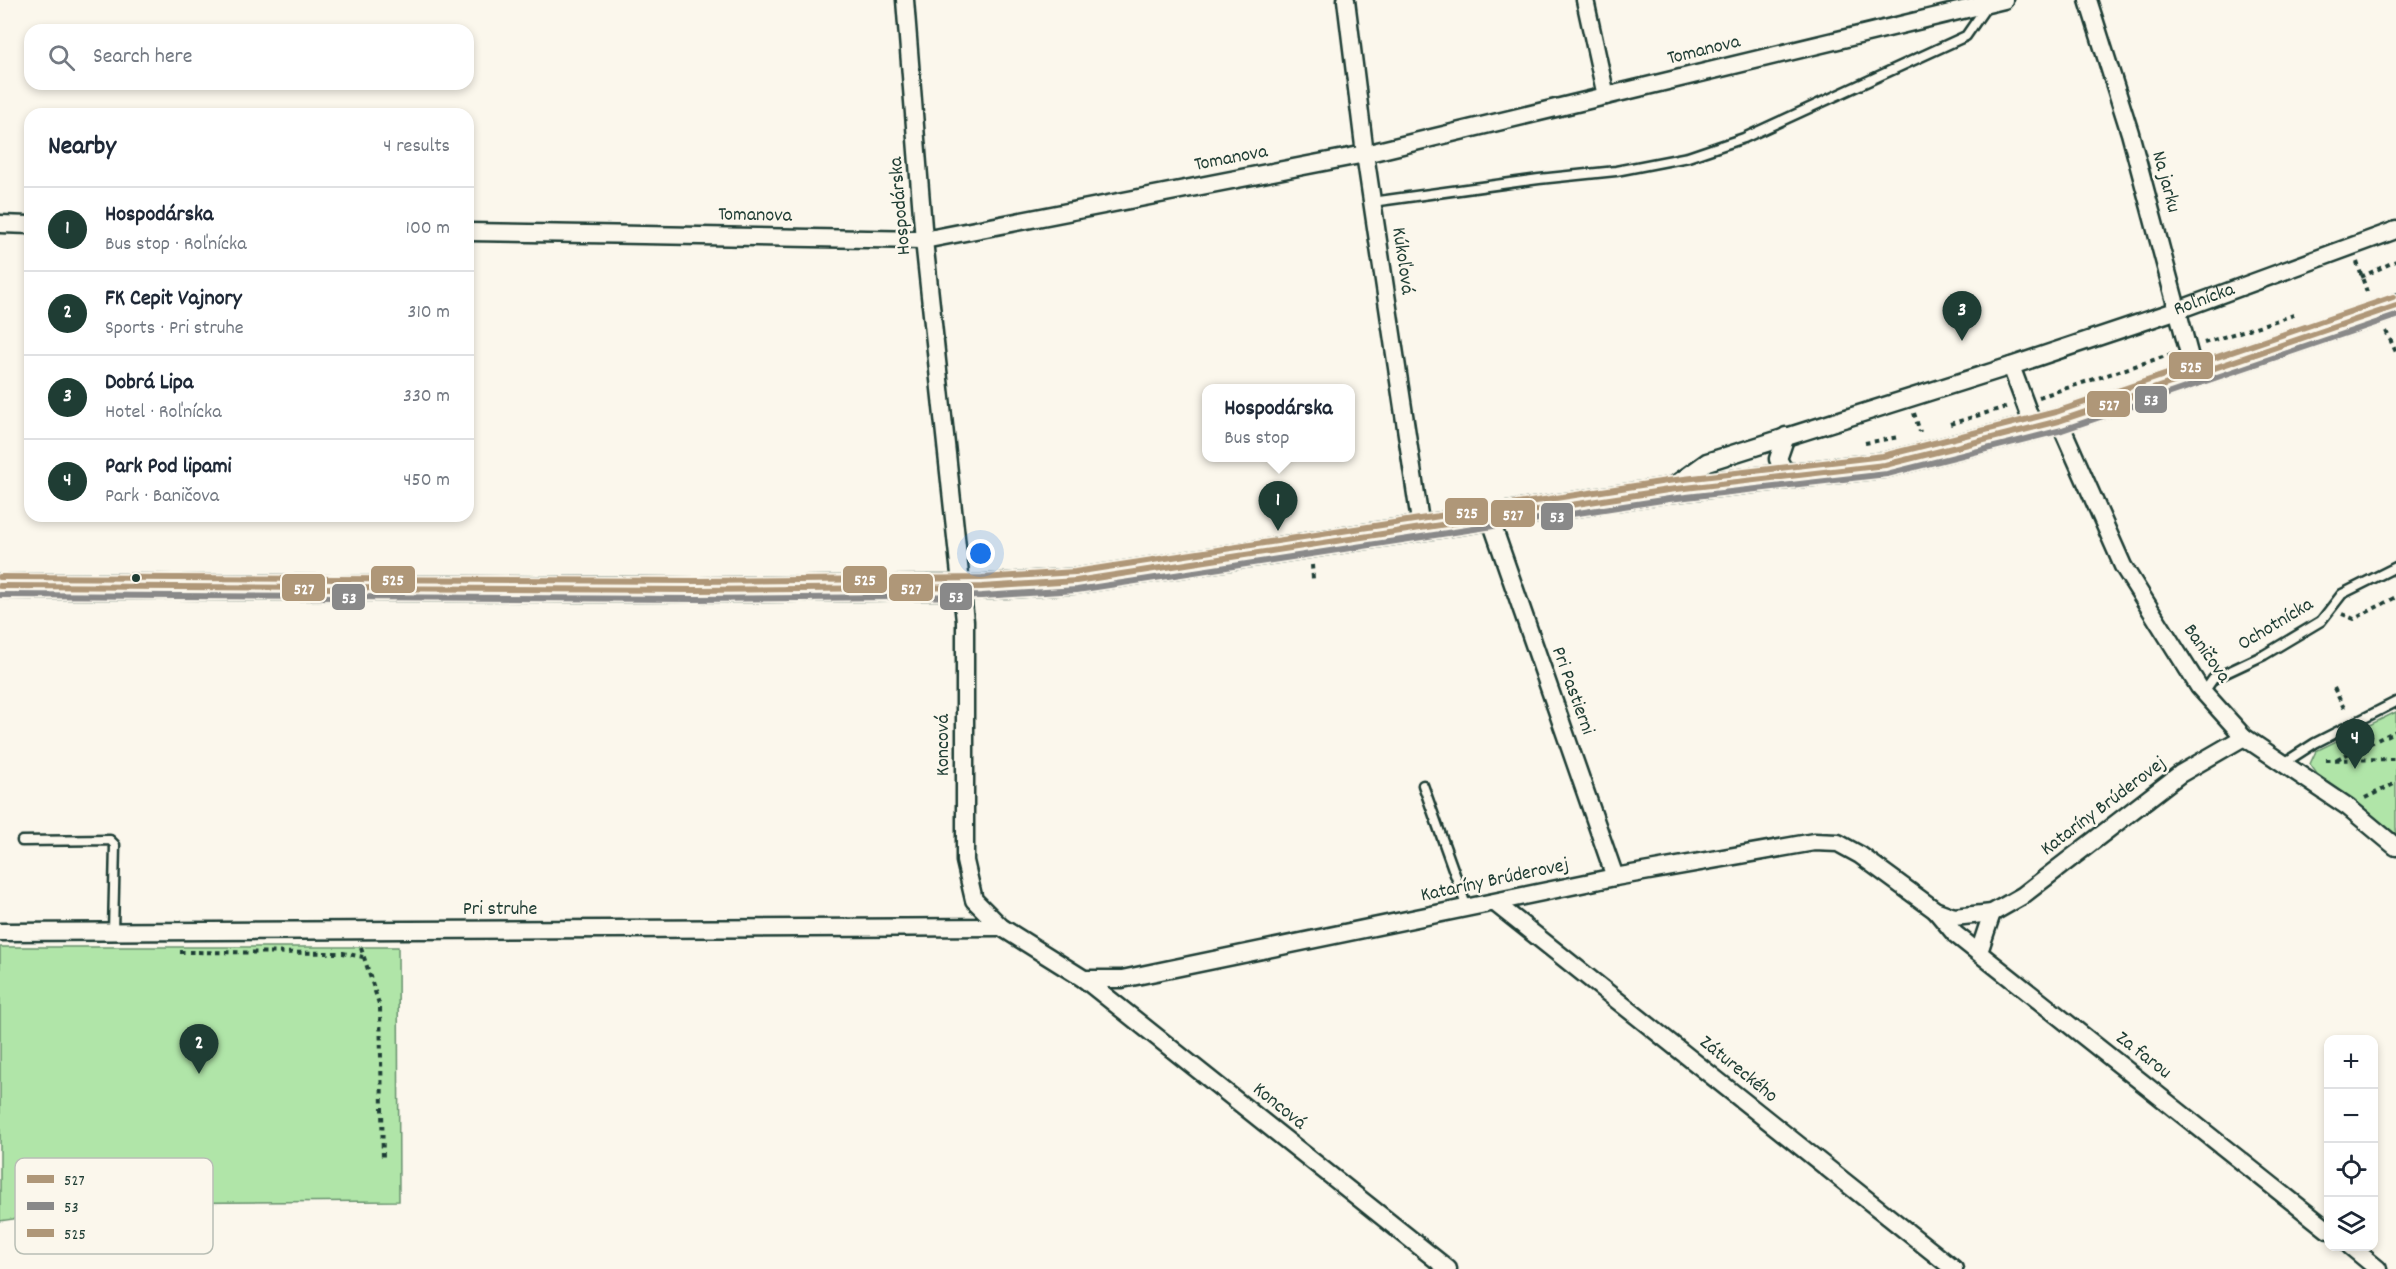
<!DOCTYPE html>
<meta charset="utf-8">
<style>
body{margin:0;font-family:Dekko,sans-serif;background:#f2f2f3;color:#1f2937}
.controls{position:absolute;right:18px;bottom:18px;display:grid;overflow:hidden;border-radius:12px;box-shadow:0 3px 9px #0003}
.controls button{width:54px;height:54px;display:grid;place-items:center;padding:0;border:0;border-bottom:2px solid #e0e1e3;background:#fff;color:#1f2937;font:30px sans-serif}
.you{position:absolute;left:981px;top:554px;width:21px;height:21px;margin:-15px;border:4px solid #fff;border-radius:50%;background:#1a73e8;box-shadow:0 0 0 9px #1a73e833}
.badge{display:grid;place-items:center;width:39px;height:39px;border-radius:50%;background:#1f3d34;color:#fff;font-size:20px;font-weight:700}
.pin{position:absolute;translate:-50% -50px;filter:drop-shadow(0 2px 3px #0008)}
.pin::after{content:'';position:absolute;top:32px;width:21px;height:18px;background:inherit;clip-path:polygon(0 0,100% 0,50% 100%)}
.popup{position:absolute;left:1202px;top:384px;width:153px;height:78px;box-sizing:border-box;display:grid;place-content:center;border-radius:12px;background:#fff;filter:drop-shadow(0 2px 4px #0005);font-size:20px;white-space:nowrap;color:#747a83}
.popup b{font-size:22px;color:#1f2937}
.popup::after{content:'';position:absolute;left:50%;top:100%;margin-left:-12px;border:12px solid transparent;border-top-color:#fff}
.list{margin:0;padding:0;list-style:none}
h2{display:flex;justify-content:space-between;align-items:center;height:78px;margin:0;padding:0 24px;font-size:26px}
h2 small{font-size:20px;font-weight:400;color:#747a83}
.list li{display:grid;grid-template-columns:39px 1fr auto;gap:18px;align-items:center;box-sizing:border-box;height:84px;padding:0 24px;border-top:2px solid #e0e1e3}
.list b{display:block;font-size:22px;white-space:nowrap}
.list p{margin:0;font-size:20px;white-space:nowrap;color:#747a83}
.list em{font-size:20px;font-style:normal;color:#747a83}
.icon{flex:none;width:33px;height:33px;fill:none;stroke:currentColor;stroke-width:2;stroke-linecap:round;stroke-linejoin:round}
.map{position:relative;flex:none;width:2396px;height:1269px;overflow:hidden}
.search{position:absolute;background:#fff;box-shadow:0 3px 9px #0003;left:24px;top:24px;width:450px;height:66px;display:flex;align-items:center;gap:15px;box-sizing:border-box;padding:0 21px;border-radius:18px;color:#747a83;font-size:22px}
.panel{position:absolute;background:#fff;box-shadow:0 3px 9px #0003;left:24px;top:108px;width:450px;height:414px;border-radius:18px}
.map>svg:first-child{display:block}
.green{fill:#b0e5a8;stroke:#68916e;stroke-width:1.5}
.lines{fill:none;stroke-linecap:round;stroke-linejoin:round}
.lane-casing{stroke:#1f3d34;stroke-width:13}
.street-casing{stroke:#1f3d34;stroke-width:21}
.secondary-casing{stroke:#1f3d34;stroke-width:28}
.path{stroke:#1f3d34;stroke-width:4;stroke-dasharray:4.5 4.5;stroke-linecap:butt}
.lane{stroke:#fbf7ec;stroke-width:8}
.street{stroke:#fbf7ec;stroke-width:16}
.secondary{stroke:#fbf7ec;stroke-width:24}
.bus-1-casing{stroke:#fbf7ec;stroke-width:10}
.bus-2-casing{stroke:#fbf7ec;stroke-width:10}
.bus-3-casing{stroke:#fbf7ec;stroke-width:10}
.bus-1{stroke:#af9778;stroke-width:6}
.bus-2{stroke:#898989;stroke-width:6}
.bus-3{stroke:#af9778;stroke-width:6}
.bus-dot{fill:#1f3d34;stroke:#fbf7ec;stroke-width:2}
.labels{text-anchor:middle;dominant-baseline:central;stroke-width:5;stroke-linejoin:round;paint-order:stroke}
.street-label{font-size:20px;fill:#1f3d34;stroke:#fbf7ec}
.key{fill:#fbf7ec;stroke:#b9bfb5;stroke-width:1.5}
.key-label{font-size:16px;fill:#1f3d34}
.line-badge{stroke:#fbf7ec;stroke-width:2}
.badge-label{font-size:16px;text-anchor:middle;font-weight:bold;fill:#fff}
</style>
<div class="map">
<svg width="2396" height="1269" viewBox="0 0 2396 1269">
<rect width="100%" height="100%" fill="#fbf7ec"/>
<filter id="ink" filterUnits="userSpaceOnUse"><feTurbulence type="fractalNoise" baseFrequency=".0167" numOctaves="2"/><feDisplacementMap in="SourceGraphic" scale="12" xChannelSelector="R" yChannelSelector="G"/><feConvolveMatrix kernelMatrix="1 2 1 2 8 2 1 2 1" color-interpolation-filters="sRGB"/></filter>
<g filter="url(#ink)">
<g class="green">
<path d="M2396,712V834L2317,774L2310,764L2316,751Z"/>
<path d="M0,947H398L399,1201L120,1203L0,1221Z"/>
</g>
<g class="lines">
<defs>
<g id="lane">
<path d="M1372,202L1539,179L1616,171L1688,157L1744,138L1966,36L1986,7"/>
<path d="M2204,692L2213,679L2264,655L2321,621L2342,594L2396,567"/>
<path d="M2284,763L2315,743L2396,702"/>
<path d="M1423,785L1467,908"/>
<path d="M22,841L110,840L115,845L113,932"/>
</g>
<g id="street">
<path d="M905,0L924,240L965,621V861L974,900L1001,927L1084,979H1122L1615,877L1814,842L1838,843L1860,855L1935,910L1954,917L1992,913L2022,896L2180,774L2244,737"/>
<path d="M1346,0L1365,154L1421,528"/>
<path d="M1585,0L1606,96"/>
<path d="M2088,0L2130,133L2195,376"/>
<path d="M0,224L30,225"/>
<path d="M468,232L924,240L1365,154L2004,0"/>
<path d="M2011,366L2034,428"/>
<path d="M2059,421L2123,566L2199,687L2244,737L2348,807L2396,847"/>
<path d="M1786,436L1778,459L1783,468L1797,477"/>
<path id="s1" d="M1672,487L1707,462L2011,366L2178,310L2396,230"/>
<path d="M1490,518L1615,877"/>
<path d="M1495,903L1954,1269"/>
<path d="M1936,911L1955,934L2328,1230"/>
<path d="M0,932L1001,927"/>
<path d="M1979,952L1992,913"/>
<path d="M1084,979L1448,1269"/>
<path d="M2350,1246L2378,1269"/>
</g>
<path id="secondary" d="M0,586L697,590L982,587L1076,581L1668,490L1885,465L2059,421L2396,306"/>
</defs>
<use href="#lane" class="lane-casing"/>
<use href="#street" class="street-casing"/>
<use href="#secondary" class="secondary-casing"/>
<g class="path">
<path d="M2357,262L2368,295"/>
<path d="M2361,277L2396,261"/>
<path d="M2386,331L2396,352"/>
<path d="M2204,343L2297,314"/>
<path d="M2039,397L2172,354"/>
<path d="M1914,413L1920,432"/>
<path d="M1950,424L2009,406"/>
<path d="M1865,443L1899,437"/>
<path d="M1312,565L1313,579"/>
<path d="M2342,614L2354,619L2396,597"/>
<path d="M2334,688L2346,712"/>
<path d="M2337,759L2396,731"/>
<path d="M2326,760L2396,759"/>
<path d="M2365,798L2396,783"/>
<path d="M361,948L380,1007L383,1160"/>
<path d="M180,952L343,953L363,957"/>
</g>
<use href="#lane" class="lane"/>
<use href="#street" class="street"/>
<use href="#secondary" class="secondary"/>
<defs>
<path id="bus-1" d="M0,586L697,590L982,587L1076,581L1668,490L1885,465L2059,421L2396,306"/>
<path id="bus-2" d="M0,595L697,599L982,596L1077,590L1669,499L1887,474L2062,430L2396,316"/>
<path id="bus-3" d="M0,577L697,581L982,578L1075,572L1667,481L1883,456L2056,412L2393,297"/>
</defs>
<use href="#bus-1" class="bus-1-casing"/>
<use href="#bus-2" class="bus-2-casing"/>
<use href="#bus-3" class="bus-3-casing"/>
<use href="#bus-1" class="bus-1"/>
<use href="#bus-2" class="bus-2"/>
<use href="#bus-3" class="bus-3"/>
</g>
</g>
<circle class="bus-dot" cx="136" cy="578" r="5"/>
<g class="labels">
<g class="street-label">
<text transform="translate(1704 51) rotate(-14)">Tomanova</text>
<text transform="translate(1231 159) rotate(-11)">Tomanova</text>
<text transform="translate(2165 182) rotate(75)">Na jarku</text>
<text transform="translate(901 206) rotate(-95)">Hospodárska</text>
<text transform="translate(755 216) rotate(1)">Tomanova</text>
<text transform="translate(1402 261) rotate(82)">Kúkoľová</text>
<text stroke="none"><textPath href="#s1" startOffset="566">Roľnícka</textPath></text>
<text transform="translate(2276 625) rotate(-31)">Ochotnícka</text>
<text transform="translate(2206 654) rotate(55)">Baničova</text>
<text transform="translate(1572 691) rotate(70)">Pri Pastierni</text>
<text transform="translate(944 745) rotate(-90)">Koncová</text>
<text transform="translate(2104 807) rotate(-37)">Kataríny Brúderovej</text>
<text transform="translate(1495 881) rotate(-12)">Kataríny Brúderovej</text>
<text x="500" y="910">Pri struhe</text>
<text transform="translate(2143 1056) rotate(38)">Za farou</text>
<text transform="translate(1738 1070) rotate(39)">Zátureckého</text>
<text transform="translate(1279 1107) rotate(39)">Koncová</text>
</g>
</g>
<rect x="15" y="1158" width="198" height="96" rx="9" class="key"/>
<rect x="27" y="1175" width="27" height="8" fill="#af9778"/>
<rect x="27" y="1202" width="27" height="8" fill="#898989"/>
<rect x="27" y="1229" width="27" height="8" fill="#af9778"/>
<g class="key-label">
<text x="64" y="1185">527</text>
<text x="64" y="1212">53</text>
<text x="64" y="1239">525</text>
</g>
<g class="line-badge">
<rect x="2168" y="351" width="46" height="29" rx="6" fill="#af9778"/>
<rect x="2134" y="385" width="34" height="29" rx="6" fill="#898989"/>
<rect x="2086" y="390" width="45" height="28" rx="6" fill="#af9778"/>
<rect x="1444" y="497" width="45" height="29" rx="6" fill="#af9778"/>
<rect x="1490" y="499" width="46" height="29" rx="6" fill="#af9778"/>
<rect x="1540" y="502" width="34" height="29" rx="6" fill="#898989"/>
<rect x="842" y="565" width="46" height="29" rx="6" fill="#af9778"/>
<rect x="370" y="565" width="46" height="29" rx="6" fill="#af9778"/>
<rect x="281" y="573" width="45" height="29" rx="6" fill="#af9778"/>
<rect x="888" y="573" width="46" height="29" rx="6" fill="#af9778"/>
<rect x="939" y="582" width="34" height="29" rx="6" fill="#898989"/>
<rect x="331" y="583" width="35" height="28" rx="6" fill="#898989"/>
</g>
<g class="badge-label">
<text x="2191" y="372">525</text>
<text x="2151" y="405">53</text>
<text x="2109" y="410">527</text>
<text x="1467" y="518">525</text>
<text x="1513" y="520">527</text>
<text x="1557" y="522">53</text>
<text x="865" y="585">525</text>
<text x="393" y="585">525</text>
<text x="304" y="594">527</text>
<text x="911" y="594">527</text>
<text x="956" y="602">53</text>
<text x="349" y="603">53</text>
</g>
</svg>
<div class="controls">
<button>+</button>
<button>−</button>
<button><svg class="icon" aria-label="locate" viewBox="0 0 24 24"><circle cx="12" cy="12" r="6"/><path d="M12 2v4M12 18v4M2 12h4M18 12h4"/></svg></button>
<button><svg class="icon" aria-label="layers" viewBox="0 0 24 24"><path d="M12 4l9 5-9 5-9-5zM3 14l9 5 9-5"/></svg></button>
</div>
<div class="you"></div>
<div class="pin badge" style="left:1278px;top:531px">1</div>
<div class="popup"><b>Hospodárska</b>Bus stop</div>
<div class="pin badge" style="left:199px;top:1074px">2</div>
<div class="pin badge" style="left:1962px;top:341px">3</div>
<div class="pin badge" style="left:2355px;top:769px">4</div>
<div class="search"><svg class="icon" aria-label="search" viewBox="0 0 24 24"><circle cx="10" cy="10" r="6"/><path d="M15 15l6 6"/></svg>Search here</div>
<section class="panel">
<h2>Nearby<small>4 results</small></h2>
<ul class="list">
<li><span class="badge">1</span><div><b>Hospodárska</b><p>Bus stop · Roľnícka</p></div><em>100 m</em></li>
<li><span class="badge">2</span><div><b>FK Cepit Vajnory</b><p>Sports · Pri struhe</p></div><em>310 m</em></li>
<li><span class="badge">3</span><div><b>Dobrá Lipa</b><p>Hotel · Roľnícka</p></div><em>330 m</em></li>
<li><span class="badge">4</span><div><b>Park Pod lipami</b><p>Park · Baničova</p></div><em>450 m</em></li>
</ul>
</section>
</div>
